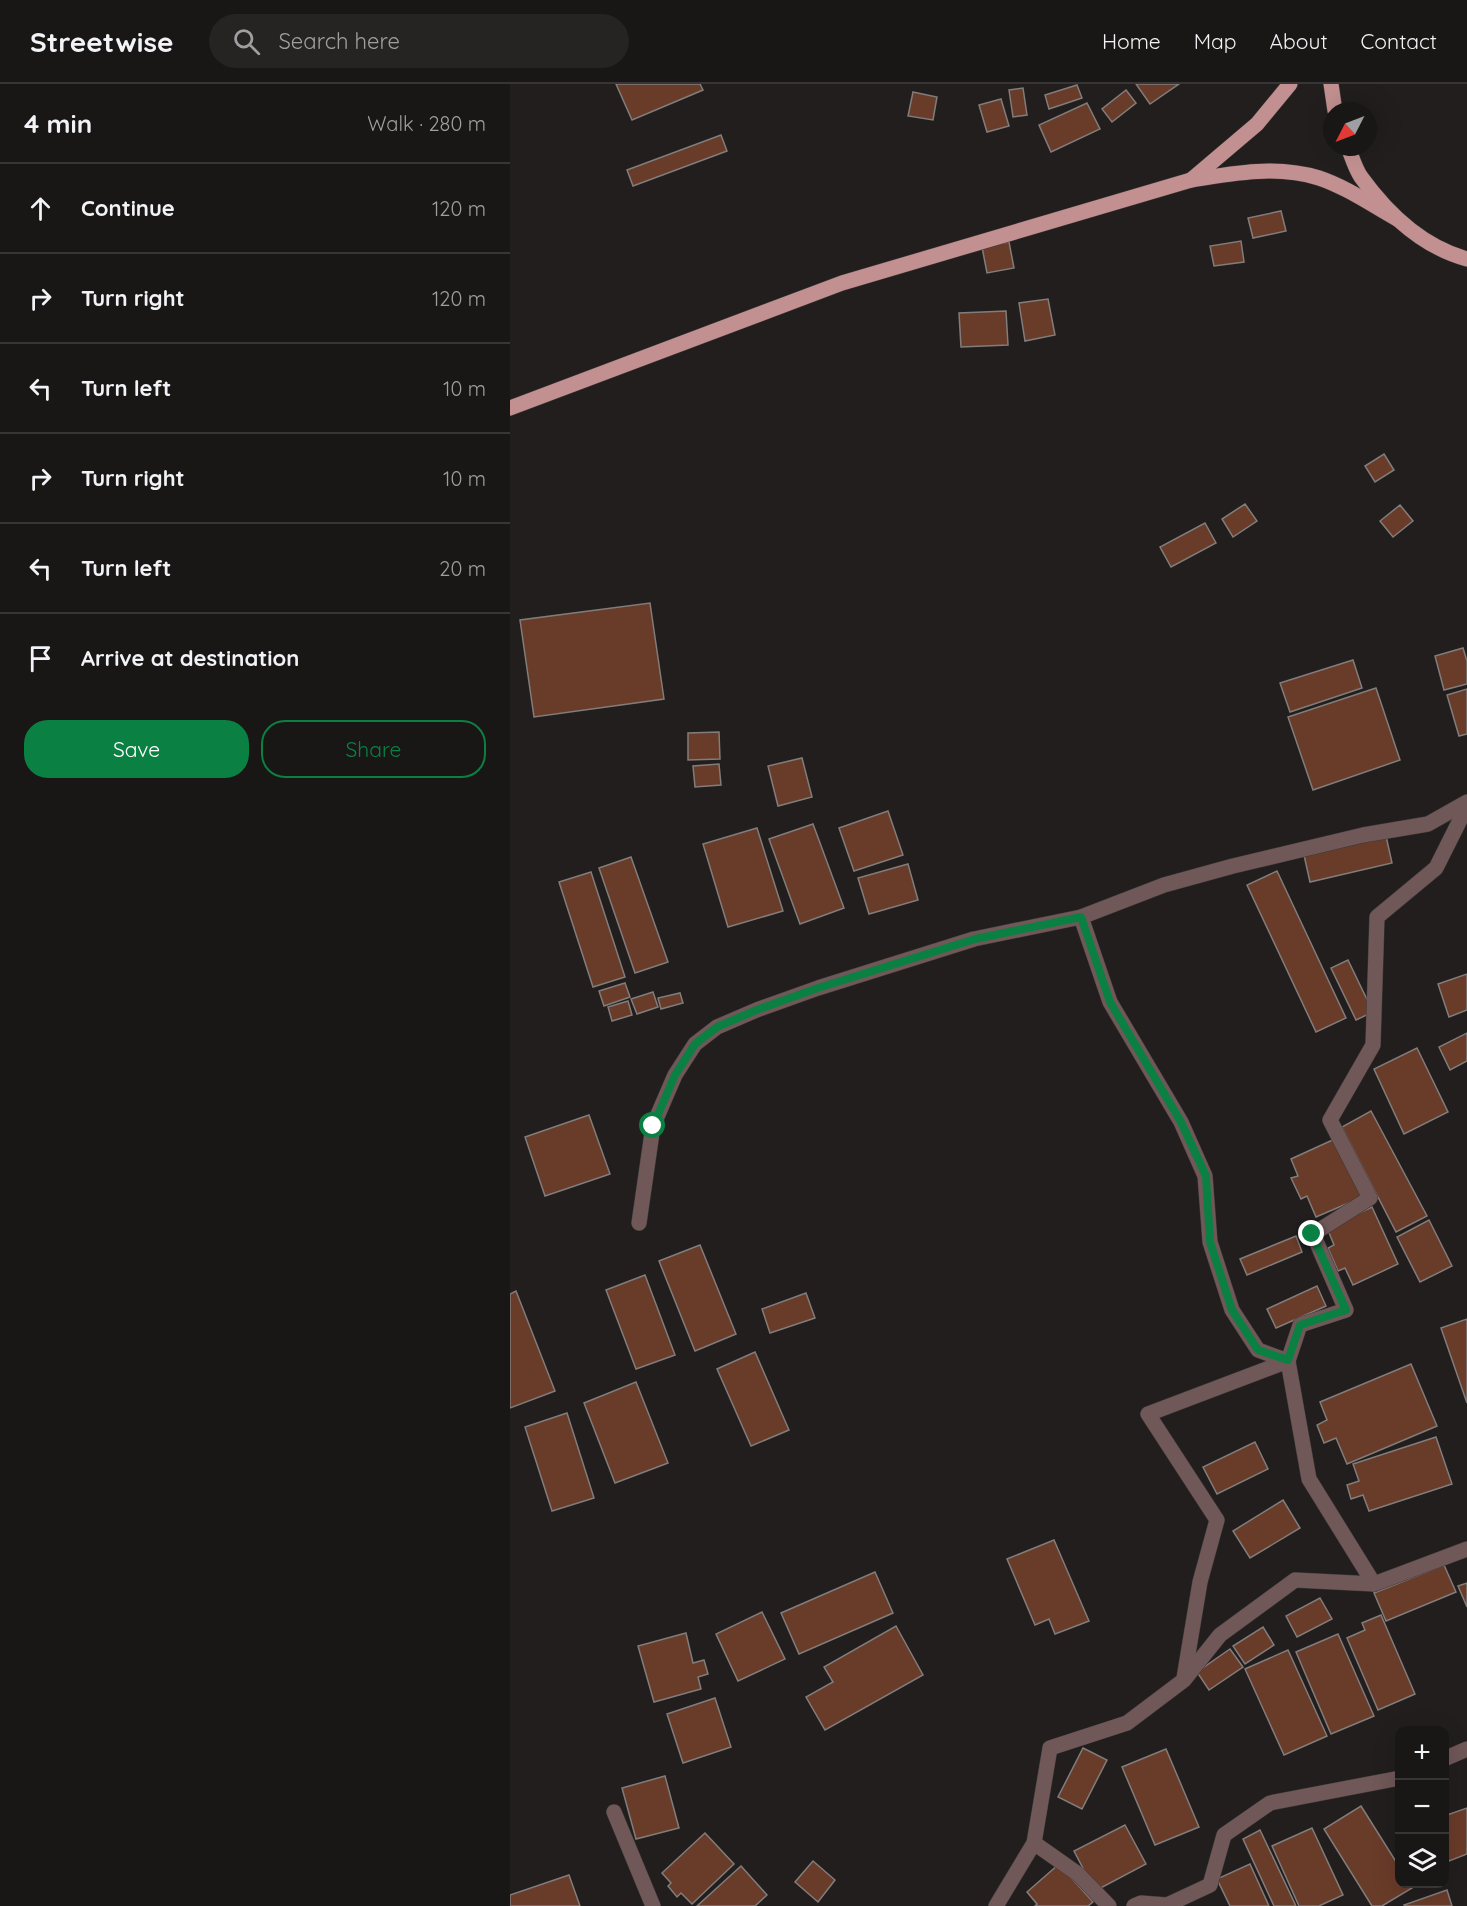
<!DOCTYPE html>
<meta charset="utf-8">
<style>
body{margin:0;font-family:Quicksand,sans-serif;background:#262323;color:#f1f3f6}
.controls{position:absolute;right:18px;bottom:18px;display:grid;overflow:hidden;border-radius:12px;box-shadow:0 6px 24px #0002}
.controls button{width:54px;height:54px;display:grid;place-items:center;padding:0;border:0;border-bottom:2px solid #373535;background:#191616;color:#f1f3f6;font:30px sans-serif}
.compass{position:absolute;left:813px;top:18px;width:54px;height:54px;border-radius:50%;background:#191616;box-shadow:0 6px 24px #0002;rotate:228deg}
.stop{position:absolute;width:18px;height:18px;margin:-14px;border:4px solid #0b8043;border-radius:50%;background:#fff}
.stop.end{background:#0b8043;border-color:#fff;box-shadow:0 2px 6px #0008}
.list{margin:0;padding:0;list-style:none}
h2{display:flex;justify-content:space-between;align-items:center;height:78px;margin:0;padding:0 24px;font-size:26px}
h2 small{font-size:20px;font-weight:400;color:#9f9fa1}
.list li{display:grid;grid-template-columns:39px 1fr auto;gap:18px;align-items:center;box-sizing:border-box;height:90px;padding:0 24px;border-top:2px solid #373535}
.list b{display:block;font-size:22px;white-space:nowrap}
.list em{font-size:20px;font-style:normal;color:#9f9fa1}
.actions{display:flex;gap:12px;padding:18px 24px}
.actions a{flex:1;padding:14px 0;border:2px solid #0b8043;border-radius:24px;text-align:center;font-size:21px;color:#0b8043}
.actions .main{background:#0b8043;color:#fff}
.icon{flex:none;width:33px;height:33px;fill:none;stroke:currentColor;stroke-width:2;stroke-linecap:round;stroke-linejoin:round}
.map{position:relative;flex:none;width:957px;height:1822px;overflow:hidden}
header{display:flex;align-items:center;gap:36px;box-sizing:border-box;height:84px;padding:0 30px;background:#191616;border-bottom:2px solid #373535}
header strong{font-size:28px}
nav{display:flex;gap:33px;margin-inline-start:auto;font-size:21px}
.search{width:420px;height:54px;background:#262323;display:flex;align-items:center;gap:15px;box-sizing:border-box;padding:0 21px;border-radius:33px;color:#9f9fa1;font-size:22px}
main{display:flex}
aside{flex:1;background:#191616}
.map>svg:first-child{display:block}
.building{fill:#693b29;stroke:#817d7c;stroke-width:1.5}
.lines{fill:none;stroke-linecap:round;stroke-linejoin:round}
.minor-casing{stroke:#3c3938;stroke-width:16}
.major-casing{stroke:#3c3938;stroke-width:16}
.minor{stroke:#705758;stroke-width:15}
.major{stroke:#c29090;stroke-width:15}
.route{stroke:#0b8043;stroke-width:8}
</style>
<header>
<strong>Streetwise</strong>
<div class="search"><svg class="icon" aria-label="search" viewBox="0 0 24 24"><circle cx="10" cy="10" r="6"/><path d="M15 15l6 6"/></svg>Search here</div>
<nav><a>Home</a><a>Map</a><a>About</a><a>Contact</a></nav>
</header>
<main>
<aside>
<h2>4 min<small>Walk · 280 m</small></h2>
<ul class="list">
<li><svg class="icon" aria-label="ahead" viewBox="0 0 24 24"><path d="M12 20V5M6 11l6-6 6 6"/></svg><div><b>Continue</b></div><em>120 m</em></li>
<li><svg class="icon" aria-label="right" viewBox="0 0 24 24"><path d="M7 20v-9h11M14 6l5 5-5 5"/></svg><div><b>Turn right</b></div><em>120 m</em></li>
<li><svg class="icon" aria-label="left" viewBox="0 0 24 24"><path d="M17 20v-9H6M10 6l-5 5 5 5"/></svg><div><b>Turn left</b></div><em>10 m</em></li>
<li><svg class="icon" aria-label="right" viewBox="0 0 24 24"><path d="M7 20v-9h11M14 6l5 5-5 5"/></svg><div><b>Turn right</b></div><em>10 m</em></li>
<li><svg class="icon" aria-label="left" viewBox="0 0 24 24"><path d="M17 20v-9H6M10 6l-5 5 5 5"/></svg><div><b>Turn left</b></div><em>20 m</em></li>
<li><svg class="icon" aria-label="arrive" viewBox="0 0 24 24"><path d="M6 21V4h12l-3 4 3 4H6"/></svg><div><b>Arrive at destination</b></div></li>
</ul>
<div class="actions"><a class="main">Save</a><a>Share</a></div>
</aside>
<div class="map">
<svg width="957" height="1822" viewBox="0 0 957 1822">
<rect width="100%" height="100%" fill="#211e1d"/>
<g class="building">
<path d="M106,0H190L193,6L122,36Z"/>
<path d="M626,0H669L640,20Z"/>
<path d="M567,1L572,14L539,25L535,11Z"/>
<path d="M513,4L517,31L503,33L499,6Z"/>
<path d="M616,6L626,19L602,38L592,25Z"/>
<path d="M403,8L427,13L423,36L398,32Z"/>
<path d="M491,15L499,42L477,48L469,21Z"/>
<path d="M577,19L590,45L541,68L529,41Z"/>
<path d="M211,51L217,67L123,102L117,86Z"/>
<path d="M771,127L776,147L743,154L738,134Z"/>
<path d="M731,157L734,178L704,182L700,162Z"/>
<path d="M499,158L504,184L477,189L472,163Z"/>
<path d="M538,215L545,251L515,257L509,219Z"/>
<path d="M496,227L498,261L451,263L449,229Z"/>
<path d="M874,370L884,386L865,398L855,382Z"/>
<path d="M735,420L747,437L723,453L712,435Z"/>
<path d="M890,421L903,437L883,453L870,437Z"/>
<path d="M695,439L706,459L661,483L650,463Z"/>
<path d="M140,519L154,615L24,633L10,536Z"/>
<path d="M953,564L957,577V600L934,606L925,572Z"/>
<path d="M843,576L852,604L780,628L770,599Z"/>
<path d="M866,604L890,676L803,706L778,633Z"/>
<path d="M957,605V650L949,652L937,611Z"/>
<path d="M209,648L210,675L178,676V649Z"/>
<path d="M292,674L302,713L268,722L258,682Z"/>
<path d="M209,680L211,701L185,703L183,682Z"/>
<path d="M378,727L393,771L344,787L329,744Z"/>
<path d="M303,740L334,824L290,840L259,755Z"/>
<path d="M247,744L273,827L218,843L193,760Z"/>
<path d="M876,752L882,779L800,798L794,771Z"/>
<path d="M121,773L158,878L125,889L89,784Z"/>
<path d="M398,780L408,816L359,830L348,794Z"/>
<path d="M767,787L836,934L806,948L737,801Z"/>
<path d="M81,788L115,893L83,903L49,798Z"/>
<path d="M838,876L863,928L846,936L821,884Z"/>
<path d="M957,890V926L939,933L928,900Z"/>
<path d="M115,899L120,913L94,922L89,907Z"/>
<path d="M143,908L148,923L127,930L121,915Z"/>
<path d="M170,909L173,919L151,925L148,914Z"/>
<path d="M118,917L122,931L102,937L98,923Z"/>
<path d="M957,949V977L940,986L929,963Z"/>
<path d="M907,964L938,1028L894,1050L864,985Z"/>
<path d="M861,1027L917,1132L886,1148L832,1043Z"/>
<path d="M79,1031L100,1090L35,1112L15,1053Z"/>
<path d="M829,1053L855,1112L806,1133L797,1112L791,1115L781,1094L788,1092L781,1075Z"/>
<path d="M862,1123L888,1180L843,1201L835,1184L828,1187L818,1164L824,1161L817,1144Z"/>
<path d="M919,1136L942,1182L910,1198L887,1153Z"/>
<path d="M786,1152L792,1168L737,1191L730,1175Z"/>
<path d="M190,1161L226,1250L185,1267L149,1177Z"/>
<path d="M135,1191L165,1271L126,1285L96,1206Z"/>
<path d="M807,1202L816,1222L766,1244L757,1225Z"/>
<path d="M6,1207L45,1307L0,1324V1210Z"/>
<path d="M296,1209L305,1234L260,1249L252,1225Z"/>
<path d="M957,1235V1319L931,1244Z"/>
<path d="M245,1268L279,1346L241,1362L207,1285Z"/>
<path d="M901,1280L927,1342L837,1380L826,1354L814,1359L807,1341L817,1336L810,1318Z"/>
<path d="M126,1298L158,1379L105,1399L74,1319Z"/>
<path d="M57,1329L84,1414L42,1427L15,1343Z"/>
<path d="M926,1353L942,1400L859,1427L853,1411L841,1415L837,1401L849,1397L843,1380Z"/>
<path d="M745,1358L758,1385L707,1410L693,1383Z"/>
<path d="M773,1416L790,1444L740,1474L723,1447Z"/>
<path d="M544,1456L579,1537L545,1550L539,1535L525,1541L497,1475Z"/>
<path d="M934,1481L946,1508L876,1537L864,1509Z"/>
<path d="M365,1488L383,1529L289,1570L271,1529Z"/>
<path d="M957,1499V1523L948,1502Z"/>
<path d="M810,1514L822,1535L787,1553L776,1532Z"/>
<path d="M252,1528L275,1575L228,1597L206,1550Z"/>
<path d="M871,1531L905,1610L868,1626L837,1554L855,1546L852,1539Z"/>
<path d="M386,1542L413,1591L315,1646L296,1613L323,1598L314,1583Z"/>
<path d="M753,1543L764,1561L735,1580L723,1562Z"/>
<path d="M176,1549L183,1579L194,1576L198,1590L188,1593L191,1605L144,1618L128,1562Z"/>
<path d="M828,1550L864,1632L821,1650L786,1568Z"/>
<path d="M720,1565L733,1583L699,1606L687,1588Z"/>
<path d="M778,1566L817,1652L774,1671L735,1585Z"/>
<path d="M205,1614L221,1663L173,1679L157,1630Z"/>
<path d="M573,1664L597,1676L572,1725L548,1713Z"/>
<path d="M656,1665L689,1743L645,1761L612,1683Z"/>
<path d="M155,1692L169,1744L126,1755L112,1704Z"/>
<path d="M851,1722L890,1784V1800H899L902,1804L872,1822H862L814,1745Z"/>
<path d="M957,1724V1770L934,1779V1732Z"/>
<path d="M615,1741L636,1780L585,1807L564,1767Z"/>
<path d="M802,1744L833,1811L809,1822H789L762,1762Z"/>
<path d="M750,1746L786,1822H764L733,1755Z"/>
<path d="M195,1749L224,1780L182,1820L171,1809L167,1813L158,1802L161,1799L152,1789Z"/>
<path d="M303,1777L325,1796L308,1818L285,1798Z"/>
<path d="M549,1780L583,1818L578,1822H525L527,1820L517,1808Z"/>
<path d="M740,1780L759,1822H720L707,1795Z"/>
<path d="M231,1782L257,1811L245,1822H187Z"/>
<path d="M59,1791L70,1822H0V1811Z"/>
<path d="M937,1806L942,1822H895L894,1821Z"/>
</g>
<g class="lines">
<defs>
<g id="minor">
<path d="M571,833L600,918L671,1038L695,1092L700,1158L722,1226L748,1266L778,1277"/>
<path d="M129,1139L143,1042L165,991L185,960L207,943L249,925L308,904L464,855L571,833L654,801L723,782L853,751L918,740L957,718"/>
<path d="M864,1500L799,1395L778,1277L790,1241L836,1226L803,1150L860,1114L820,1036L863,961L867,833L926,784L957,722"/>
<path d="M674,1594L690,1498L707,1436L638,1330L778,1277"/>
<path d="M934,1675L957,1665"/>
<path d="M104,1728L143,1822"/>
<path d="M524,1759L568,1790L599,1822"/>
<path d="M486,1822L524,1759L540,1664L617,1639L674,1596L710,1551L785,1496L864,1500L957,1465"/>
<path d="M624,1822L631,1819L657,1821L700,1801L714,1751L760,1719L890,1694"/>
</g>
<g id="major">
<path d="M821,0L825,27"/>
<path d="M838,63C842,73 845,84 851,93C877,129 913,163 957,175"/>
<path d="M681,96L747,40L780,0"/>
<path d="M0,324L332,199L681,96C723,89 767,81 809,94C836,103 862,121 887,135"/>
</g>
</defs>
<use href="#minor" class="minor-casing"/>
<use href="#major" class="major-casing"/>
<use href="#minor" class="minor"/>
<use href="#major" class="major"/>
</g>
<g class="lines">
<path class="route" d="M143,1042L165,991L185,960L207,943L249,925L308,904L465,855L571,833L600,918L671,1038L696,1092L700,1158L722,1226L748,1266L778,1276L790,1241L836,1226L802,1150"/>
</g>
</svg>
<div class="controls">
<button>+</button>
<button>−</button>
<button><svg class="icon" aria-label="layers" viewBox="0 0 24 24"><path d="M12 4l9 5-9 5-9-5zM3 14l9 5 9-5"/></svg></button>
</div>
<svg class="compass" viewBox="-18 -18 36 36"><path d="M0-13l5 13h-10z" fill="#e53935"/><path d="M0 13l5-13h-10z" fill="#9f9fa1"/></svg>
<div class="stop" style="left:143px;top:1042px"></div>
<div class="stop end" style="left:802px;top:1150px"></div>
</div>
</main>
